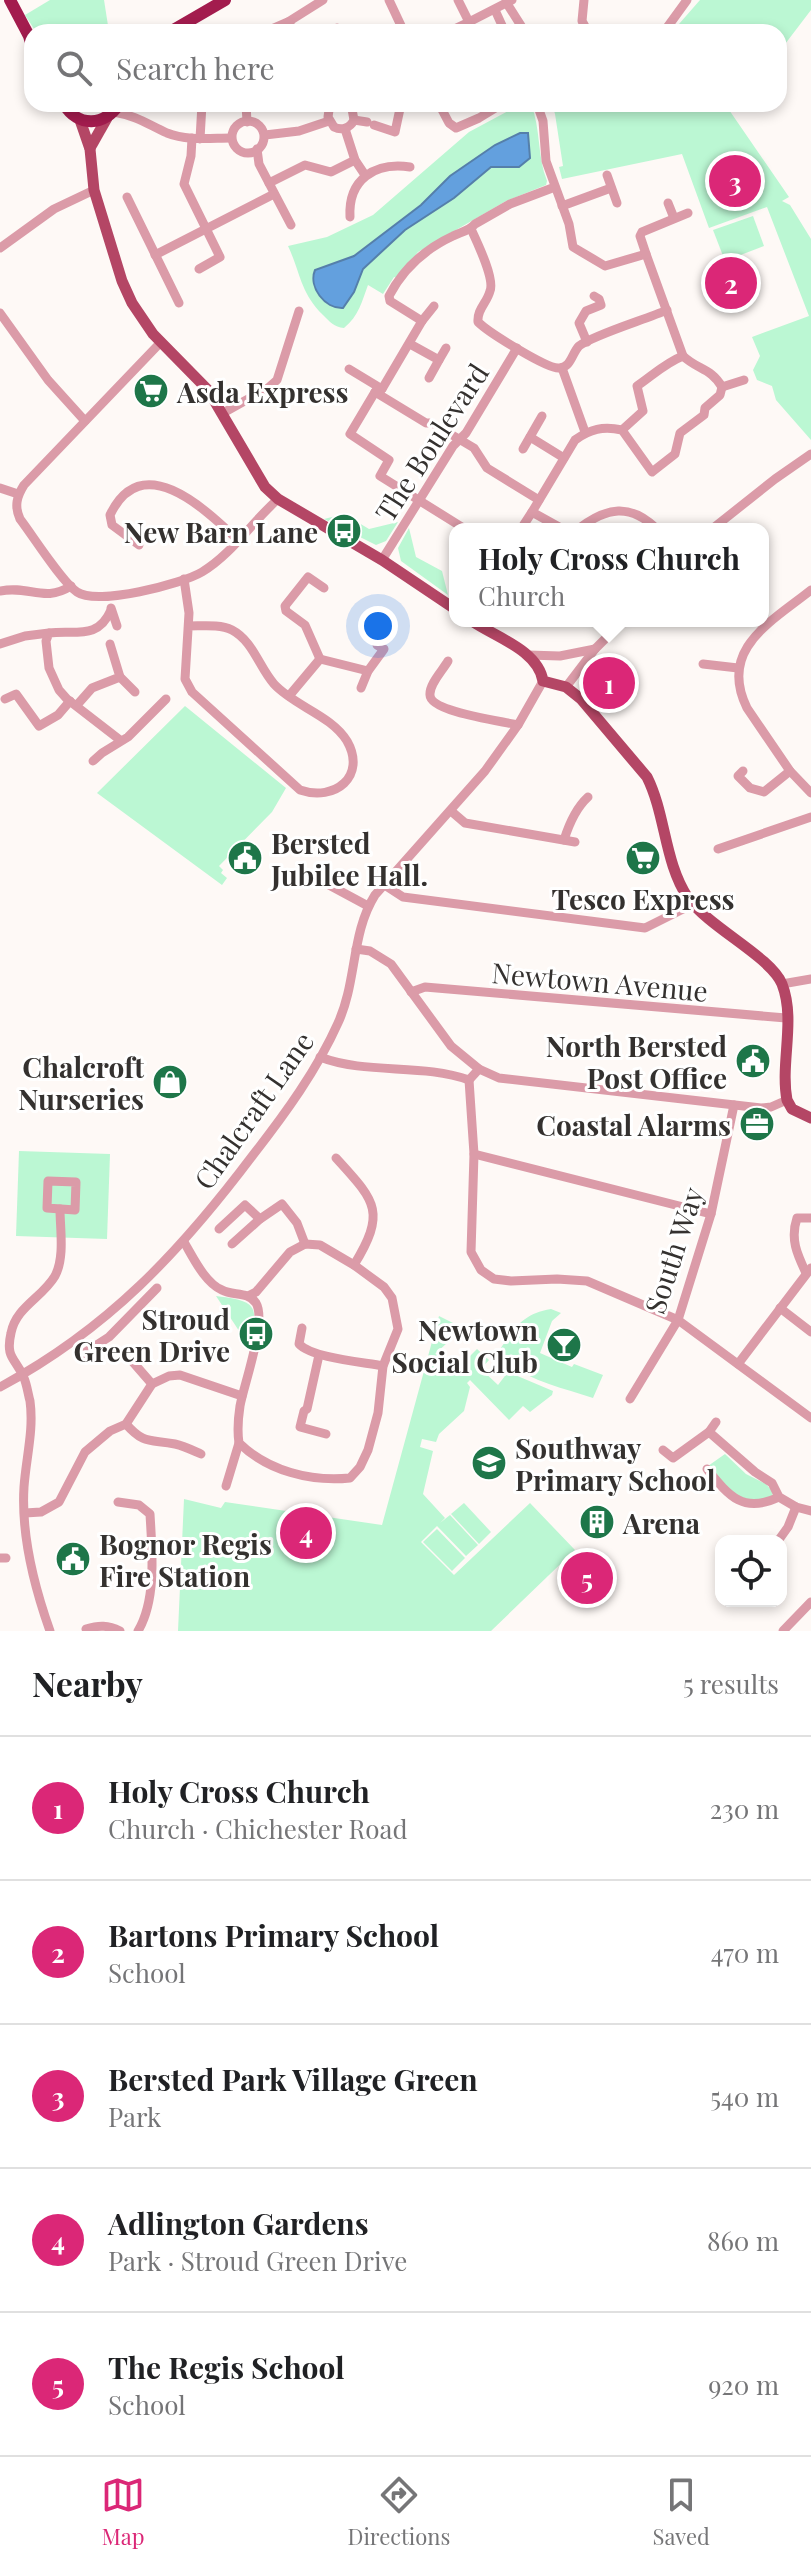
<!DOCTYPE html>
<meta charset="utf-8">
<style>
body{margin:0;font-family:"Playfair Display",serif;background:#f6f6f6;color:#202124}
.controls{position:absolute;right:24px;bottom:24px;display:grid;overflow:hidden;border-radius:16px;box-shadow:0 4px 12px #0003}
.controls button{width:72px;height:72px;display:grid;place-items:center;padding:0;border:0;border-bottom:2px solid #e0e0e0;background:#fff;color:#202124;font:40px sans-serif}
.you{position:absolute;left:378px;top:626px;width:28px;height:28px;margin:-20px;border:6px solid #fff;border-radius:50%;background:#1a73e8;box-shadow:0 0 0 12px #1a73e833}
.badge{display:grid;place-items:center;width:52px;height:52px;border-radius:50%;background:#db2777;color:#fff;font-size:26px;font-weight:700}
.pin{position:absolute;translate:-50% -50%;border:4px solid #fff;box-shadow:0 2px 8px #0006}
.popup{position:absolute;left:449px;top:523px;width:320px;height:104px;box-sizing:border-box;display:grid;place-content:center;border-radius:16px;background:#fff;filter:drop-shadow(0 2px 6px #0005);font-size:26px;white-space:nowrap;color:#757577}
.popup b{font-size:30px;color:#202124}
.popup::after{content:'';position:absolute;left:50%;top:100%;margin-left:-16px;border:16px solid transparent;border-top-color:#fff}
.list{margin:0;padding:0;list-style:none}
h2{display:flex;justify-content:space-between;align-items:center;height:104px;margin:0;padding:0 32px;font-size:34px}
h2 small{font-size:26px;font-weight:400;color:#757577}
.list li{display:grid;grid-template-columns:52px 1fr auto;gap:24px;align-items:center;box-sizing:border-box;height:144px;padding:0 32px;border-top:2px solid #e0e0e0}
.list b{display:block;font-size:30px;white-space:nowrap}
.list p{margin:0;font-size:26px;white-space:nowrap;color:#757577}
.list em{font-size:26px;font-style:normal;color:#757577}
.icon{flex:none;width:44px;height:44px;fill:none;stroke:currentColor;stroke-width:2;stroke-linecap:round;stroke-linejoin:round}
.map{position:relative;flex:none;width:811px;height:1631px;overflow:hidden}
.search{position:absolute;background:#fff;box-shadow:0 4px 12px #0003;left:24px;right:24px;top:24px;height:88px;display:flex;align-items:center;gap:20px;box-sizing:border-box;padding:0 28px;border-radius:24px;color:#757577;font-size:30px}
.sheet{height:824px;background:#fff}
nav{display:flex;justify-content:space-around;align-items:center;box-sizing:border-box;height:112px;border-top:2px solid #e0e0e0;background:#fff;font-size:22px;color:#757577}
nav a{display:grid;justify-items:center;gap:4px}
nav .on{color:#db2777}
.map>svg:first-child{display:block}
.green{fill:#bbf7d3}
.water{fill:#63a0de;stroke:#557faa;stroke-width:2}
.lines{fill:none;stroke-linecap:round;stroke-linejoin:round}
.minor{stroke:#db9ba8;stroke-width:9}
.major{stroke:#b44665;stroke-width:11}
.highway{stroke:#a31c4e;stroke-width:12}
.labels{text-anchor:middle;dominant-baseline:central;stroke-width:6;stroke-linejoin:round;paint-order:stroke}
.poi-label{font-size:28px;font-weight:bold;fill:#34312f;stroke:#fff;text-anchor:end}
.street-label{font-size:28px;fill:#34312f;stroke:#fff}
</style>
<div class="map">
<svg width="811" height="1631" viewBox="0 0 811 1631">
<rect width="100%" height="100%" fill="#fef9f6"/>
<g class="green">
<path d="M50,0H104L109,32H36L25,15Z"/>
<path d="M700,0H811V10L779,52V32H672Z"/>
<path d="M521,104H531C541,129 537,156 547,181L546,185L506,201L418,252L397,278L394,277L383,294L368,285C362,301 359,316 344,328C334,327 330,322 323,315C300,292 301,274 288,246L327,237L373,215L469,132Z"/>
<path d="M552,104H725L789,197L782,201L790,205L811,239V440L776,400L772,386L757,380L753,370L760,356L752,337L809,316L767,207L709,228L682,154L562,179L559,167L563,166L555,114Z"/>
<path d="M753,216L764,246L725,261L713,230Z"/>
<path d="M344,514L369,529L398,522L386,541L376,545L324,519Z"/>
<path d="M409,528L416,557L442,571L448,595L401,561L398,548Z"/>
<path d="M185,706L286,788L272,812L219,866L223,870L221,873L227,878L222,885L97,793Z"/>
<path d="M19,1151L110,1154L107,1239L16,1236Z"/>
<path d="M216,1296C258,1301 259,1306 249,1346Z"/>
<path d="M551,1309L561,1313L552,1321L540,1353L572,1367L574,1364L603,1375L593,1398C559,1387 523,1379 496,1355C513,1331 520,1314 551,1309Z"/>
<path d="M439,1316L461,1327L454,1335L447,1330L441,1338L447,1343L435,1354L443,1356L456,1370L477,1349L489,1360L481,1369L498,1385L508,1372L553,1391L552,1395L530,1412L523,1406L509,1420L470,1380L467,1383L470,1387L464,1411L439,1434L436,1442L422,1439L420,1447L433,1451L423,1494L445,1518L440,1523L450,1515L478,1545L466,1556L437,1526L421,1542L454,1575L530,1503L575,1550L491,1631H178L184,1499L221,1508L225,1502L382,1525Z"/>
<path d="M725,1454L746,1474L766,1484L773,1492L772,1497C746,1513 723,1484 708,1466Z"/>
<path d="M464,1503L491,1532L479,1544L451,1514Z"/>
<path d="M437,1529L465,1558L452,1571L423,1542Z"/>
</g>
<path class="water" d="M520,133H528L530,158L519,167H491L454,198L405,230L363,269L354,292L343,308C325,309 308,287 315,270L354,256L421,205L450,176L495,145Z"/>
<g class="lines">
<g class="minor">
<path d="M389,0L404,32"/>
<path d="M458,0L469,22L467,23L470,32"/>
<path d="M584,0L582,21L588,32"/>
<path d="M506,2L525,32"/>
<path d="M495,10L505,32"/>
<path d="M288,22L323,0"/>
<path d="M469,22L512,0"/>
<path d="M337,28L339,32"/>
<path d="M265,32L288,22L295,32"/>
<path d="M448,32L467,23"/>
<path d="M659,32L666,29L687,0"/>
<path d="M246,104L247,122"/>
<path d="M335,104L329,110L328,117L334,127C342,131 350,128 354,120L352,109L346,104"/>
<path d="M439,104L449,123L456,128L479,118L502,104"/>
<path d="M537,104L543,121L546,161L569,224L573,247L605,266L646,254L683,356"/>
<path d="M114,112C137,116 147,124 167,133C187,141 210,138 231,138"/>
<path d="M354,120L367,122"/>
<circle cx="248" cy="137" r="16"/>
<path d="M374,125L395,132L401,104"/>
<path d="M345,129L355,160L365,175"/>
<path d="M265,135L299,131L329,121"/>
<path d="M192,138L191,156L184,184L220,257L199,269"/>
<path d="M200,139L202,104"/>
<path d="M257,149L259,164L291,225"/>
<path d="M607,175L617,203"/>
<path d="M269,183L305,165L331,172L355,160"/>
<path d="M127,197L179,303"/>
<path d="M668,203L674,218"/>
<path d="M562,206L611,188"/>
<path d="M350,217C348,179 375,162 410,167"/>
<path d="M471,229C477,242 495,279 490,291C487,303 477,309 478,322C488,332 547,369 559,368C571,368 572,353 579,346C593,335 647,319 667,310"/>
<path d="M0,248L54,209L94,190"/>
<path d="M646,254L640,236L642,232L688,213"/>
<path d="M155,255L274,194"/>
<path d="M434,306L422,321L382,389L375,392L350,434L389,460L380,476L465,529"/>
<path d="M0,313L48,380L85,421"/>
<path d="M422,321L390,301L389,296C403,269 425,249 453,236C461,232 469,231 475,224L510,204L555,187"/>
<path d="M161,342L24,485C17,496 14,506 20,519C33,536 62,582 77,592C97,606 182,584 202,572C232,554 252,522 278,499"/>
<path d="M587,342L579,323L586,311L601,305L599,299L594,296"/>
<path d="M410,344L439,360L446,348"/>
<path d="M562,368L585,432"/>
<path d="M349,369L382,389"/>
<path d="M429,378L439,360"/>
<path d="M722,387L744,380"/>
<path d="M375,392L426,423H432L474,448L487,468L539,500"/>
<path d="M223,413L268,388L277,380L299,311"/>
<path d="M530,437L564,458"/>
<path d="M523,449L542,416"/>
<path d="M0,488L18,494"/>
<path d="M532,512L575,440C590,429 603,426 622,430L652,472L675,454L680,433L704,415L705,408L720,395L722,387C711,368 698,370 683,356C665,363 652,376 637,386L643,411L622,430"/>
<path d="M521,529L532,512L559,527"/>
<path d="M578,529C607,507 630,503 657,529"/>
<path d="M712,529L775,479L811,454"/>
<path d="M139,545L112,525L110,515C142,448 205,509 238,540"/>
<path d="M382,560L453,446L466,433L517,348"/>
<path d="M184,579L189,613L185,679L192,692L300,790C335,802 367,776 347,741C331,715 294,706 274,684C259,667 253,641 232,630C220,624 203,626 189,626"/>
<path d="M811,590C771,622 718,649 747,708L790,771L811,793"/>
<path d="M0,591C30,585 44,603 71,586"/>
<path d="M111,608L117,626"/>
<path d="M111,610C98,640 76,630 49,633L46,641L49,668L59,690L67,699L120,740"/>
<path d="M0,644L25,636L49,633"/>
<path d="M528,655L560,656L595,649"/>
<path d="M320,659L305,625L286,611L285,606L308,577L324,588"/>
<path d="M448,661C443,670 429,684 430,695C430,712 502,721 518,725"/>
<path d="M703,664L738,668"/>
<path d="M120,677L135,692"/>
<path d="M566,687L595,649L623,621"/>
<path d="M361,688L368,671L384,649L377,645"/>
<path d="M289,696L320,659L368,671"/>
<path d="M5,699L16,694L39,726L58,715L70,701"/>
<path d="M77,705L92,688L120,677L110,644"/>
<path d="M93,761L102,753L128,737L166,699"/>
<path d="M743,771L738,776L750,788L764,792L790,771"/>
<path d="M451,811L465,823L575,842"/>
<path d="M564,840C569,824 576,808 588,797"/>
<path d="M718,849L811,817"/>
<path d="M383,884L403,897L645,928L693,904"/>
<path d="M329,885L368,906"/>
<path d="M356,949L370,951L391,964L451,1046L479,1069L499,1078L761,1108L771,1107L787,1100"/>
<path d="M782,984L811,979"/>
<path d="M411,992L425,987L786,1018"/>
<path d="M320,1057C367,1075 422,1063 469,1080L479,1069"/>
<path d="M469,1080L474,1154L471,1252L481,1270L494,1279L511,1281L557,1279L587,1281L678,1320L811,1418"/>
<path d="M474,1154L711,1214"/>
<path d="M336,1158C375,1201 387,1211 354,1265"/>
<path d="M48,1181L76,1182L75,1210L47,1208Z"/>
<path d="M219,1229L245,1205L260,1219"/>
<path d="M184,1242C193,1257 205,1283 222,1290C233,1296 248,1291 256,1303C267,1321 244,1384 240,1406C238,1419 237,1430 239,1443C268,1471 311,1482 350,1478L360,1467L368,1450L378,1413L383,1366L398,1329L392,1298L384,1287L354,1265L320,1245L305,1244L290,1252L256,1292L248,1296"/>
<path d="M232,1244L260,1219L282,1204L297,1223L305,1244"/>
<path d="M806,1273C797,1254 790,1239 797,1218H811"/>
<path d="M780,1308L811,1332"/>
<path d="M302,1328L299,1344C312,1358 362,1362 383,1366"/>
<path d="M319,1355L307,1409L304,1411L300,1427L326,1434"/>
<path d="M78,1357L109,1337L157,1288"/>
<path d="M132,1361L152,1384"/>
<path d="M738,1364L811,1268"/>
<path d="M0,1387C108,1329 180,1252 253,1155C285,1114 317,1070 338,1023C357,982 351,933 375,895L485,771L518,725L543,681"/>
<path d="M630,1399L678,1320L711,1214L734,1105"/>
<path d="M126,1424C144,1445 151,1439 175,1444C184,1446 192,1450 201,1454"/>
<path d="M709,1432L716,1422"/>
<path d="M663,1450L673,1458L709,1432L755,1472L772,1483L779,1497L796,1507L811,1511"/>
<path d="M707,1469C729,1496 743,1514 779,1497"/>
<path d="M226,1486L239,1443"/>
<path d="M118,1502L139,1505L150,1514C152,1550 157,1599 138,1631"/>
<path d="M25,1513L41,1512L59,1502L85,1452L110,1431L126,1424L152,1384L169,1376L180,1375L242,1396"/>
<path d="M778,1541L788,1527L796,1507"/>
<path d="M0,1558H6"/>
<path d="M86,1629C99,1625 108,1625 120,1631"/>
<path d="M50,1631C34,1586 21,1535 24,1487C26,1458 34,1430 30,1401C28,1394 27,1385 24,1378C16,1358 5,1359 11,1333C16,1307 42,1298 55,1276C65,1257 60,1229 60,1209"/>
<path d="M783,1631L811,1602"/>
</g>
<g class="major">
<path d="M80,120L90,149L94,190L122,281L132,303L153,334L208,390L265,487L278,499L382,560L455,609"/>
<path d="M90,148L107,118"/>
<path d="M472,621C495,637 538,650 543,681L566,687L581,699L647,777C666,815 664,862 688,898C710,928 771,957 782,984C796,1020 780,1063 787,1100L792,1109L811,1118"/>
</g>
<g class="highway">
<path d="M10,0L29,36L32,46"/>
<path d="M170,32L225,0"/>
<path d="M64,104C78,128 105,126 119,104"/>
</g>
</g>
<defs>
<symbol id="supermarket-disc" viewBox="-11 -11 22 22"><circle r="9.5" fill="#1e7649" stroke="#fff"/><path d="M-6-5.5h2.5l.6 2H6L4.5 2H-2.5L-4.4-4H-6ZM-1.5 3.2a1.3 1.3 0 1 0 .1 0ZM3 3.2a1.3 1.3 0 1 0 .1 0Z" fill="#fff"/></symbol>
<symbol id="bus-disc" viewBox="-11 -11 22 22"><circle r="9.5" fill="#1e7649" stroke="#fff"/><path d="M-5-6H5V4H4V6H2V4H-2V6H-4V4H-5ZM-3.5-4V0h7V-4ZM-3.5 1.2v1.5H-2V1.2ZM2 1.2v1.5H3.5V1.2Z" fill="#fff"/></symbol>
<symbol id="civic-disc" viewBox="-11 -11 22 22"><circle r="9.5" fill="#1e7649" stroke="#fff"/><path d="M-.6-6.5H3V-4.5H.6V-3L4-1V1h2V6H-6V1h2V-1L-.6-3ZM-1.2 2.5V6h2.4V2.5Z" fill="#fff"/></symbol>
<symbol id="shop-disc" viewBox="-11 -11 22 22"><circle r="9.5" fill="#1e7649" stroke="#fff"/><path d="M-5-2.5h2.3a2.7 3.5 0 0 1 5.4 0H5L5.5 6h-11ZM-1.5-2.5h3a1.5 2.3 0 0 0-3 0Z" fill="#fff"/></symbol>
<symbol id="office-disc" viewBox="-11 -11 22 22"><circle r="9.5" fill="#1e7649" stroke="#fff"/><path d="M-6-3h4V-5.5h4V-3h4V5H-6ZM-1-4.5V-3h2v-1.5ZM-6 0V1H6V0Z" fill="#fff"/></symbol>
<symbol id="bar-disc" viewBox="-11 -11 22 22"><circle r="9.5" fill="#1e7649" stroke="#fff"/><path d="M-6-5H6L.8 .8V4.5H3.5V6h-7V4.5H-.8V.8Z" fill="#fff"/></symbol>
<symbol id="school-disc" viewBox="-11 -11 22 22"><circle r="9.5" fill="#1e7649" stroke="#fff"/><path d="M0-5L7-2L0 1L-7-2ZM-4 1L0 2.5L4 1V4Q0 6-4 4Z" fill="#fff"/></symbol>
<symbol id="building-disc" viewBox="-11 -11 22 22"><circle r="9.5" fill="#1e7649" stroke="#fff"/><path d="M-4-6H4V6H1V3H-1V6H-4ZM-2.5-4.3h1.7v1.8h-1.7ZM.8-4.3h1.7v1.8H.8ZM-2.5-1h1.7V.8h-1.7ZM.8-1h1.7V.8H.8Z" fill="#fff"/></symbol>
</defs>
<g fill-rule="evenodd">
<use href="#supermarket-disc" x="131" y="371" width="40" height="40"/>
<use href="#bus-disc" x="324" y="511" width="40" height="40"/>
<use href="#civic-disc" x="225" y="838" width="40" height="40"/>
<use href="#supermarket-disc" x="623" y="838" width="40" height="40"/>
<use href="#civic-disc" x="733" y="1041" width="40" height="40"/>
<use href="#shop-disc" x="150" y="1062" width="40" height="40"/>
<use href="#office-disc" x="737" y="1104" width="40" height="40"/>
<use href="#bus-disc" x="236" y="1314" width="40" height="40"/>
<use href="#bar-disc" x="544" y="1325" width="40" height="40"/>
<use href="#school-disc" x="469" y="1443" width="40" height="40"/>
<use href="#building-disc" x="577" y="1502" width="40" height="40"/>
<use href="#civic-disc" x="53" y="1539" width="40" height="40"/>
</g>
<g class="labels">
<g class="poi-label">
<text x="177" y="391" text-anchor="start">Asda Express</text>
<text x="318" y="531">New Barn Lane</text>
<text x="271" y="842" text-anchor="start">Bersted<tspan x="271" dy="32">Jubilee Hall.</tspan></text>
<text x="643" y="898" text-anchor="middle">Tesco Express</text>
<text x="727" y="1045">North Bersted<tspan x="727" dy="32">Post Office</tspan></text>
<text x="144" y="1066">Chalcroft<tspan x="144" dy="32">Nurseries</tspan></text>
<text x="731" y="1124">Coastal Alarms</text>
<text x="230" y="1318">Stroud<tspan x="230" dy="32">Green Drive</tspan></text>
<text x="538" y="1329">Newtown<tspan x="538" dy="32">Social Club</tspan></text>
<text x="515" y="1447" text-anchor="start">Southway<tspan x="515" dy="32">Primary School</tspan></text>
<text x="623" y="1522" text-anchor="start">Arena</text>
<text x="99" y="1543" text-anchor="start">Bognor Regis<tspan x="99" dy="32">Fire Station</tspan></text>
</g>
<g class="street-label">
<text transform="translate(431 442) rotate(-57)">The Boulevard</text>
<text transform="translate(600 981) rotate(5)">Newtown Avenue</text>
<text transform="translate(253 1110) rotate(-55)">Chalcraft Lane</text>
<text transform="translate(673 1250) rotate(-72)">South Way</text>
</g>
</g>
</svg>
<div class="controls">
<button><svg class="icon" aria-label="locate" viewBox="0 0 24 24"><circle cx="12" cy="12" r="6"/><path d="M12 2v4M12 18v4M2 12h4M18 12h4"/></svg></button>
</div>
<div class="you"></div>
<div class="pin badge" style="left:609px;top:683px">1</div>
<div class="popup"><b>Holy Cross Church</b>Church</div>
<div class="pin badge" style="left:731px;top:283px">2</div>
<div class="pin badge" style="left:735px;top:181px">3</div>
<div class="pin badge" style="left:306px;top:1533px">4</div>
<div class="pin badge" style="left:587px;top:1578px">5</div>
<div class="search"><svg class="icon" aria-label="search" viewBox="0 0 24 24"><circle cx="10" cy="10" r="6"/><path d="M15 15l6 6"/></svg>Search here</div>
</div>
<section class="sheet">
<h2>Nearby<small>5 results</small></h2>
<ul class="list">
<li><span class="badge">1</span><div><b>Holy Cross Church</b><p>Church · Chichester Road</p></div><em>230 m</em></li>
<li><span class="badge">2</span><div><b>Bartons Primary School</b><p>School</p></div><em>470 m</em></li>
<li><span class="badge">3</span><div><b>Bersted Park Village Green</b><p>Park</p></div><em>540 m</em></li>
<li><span class="badge">4</span><div><b>Adlington Gardens</b><p>Park · Stroud Green Drive</p></div><em>860 m</em></li>
<li><span class="badge">5</span><div><b>The Regis School</b><p>School</p></div><em>920 m</em></li>
</ul>
</section>
<nav>
<a class="on"><svg class="icon" aria-label="map" viewBox="0 0 24 24"><path d="M3 6l6-2 6 2 6-2v14l-6 2-6-2-6 2zM9 4v14M15 6v14"/></svg>Map</a>
<a><svg class="icon" aria-label="directions" viewBox="0 0 24 24"><path d="M12 3l9 9-9 9-9-9zM9 14v-3h6M13 9l2 2-2 2"/></svg>Directions</a>
<a><svg class="icon" aria-label="saved" viewBox="0 0 24 24"><path d="M7 4h10v16l-5-4-5 4z"/></svg>Saved</a>
</nav>
